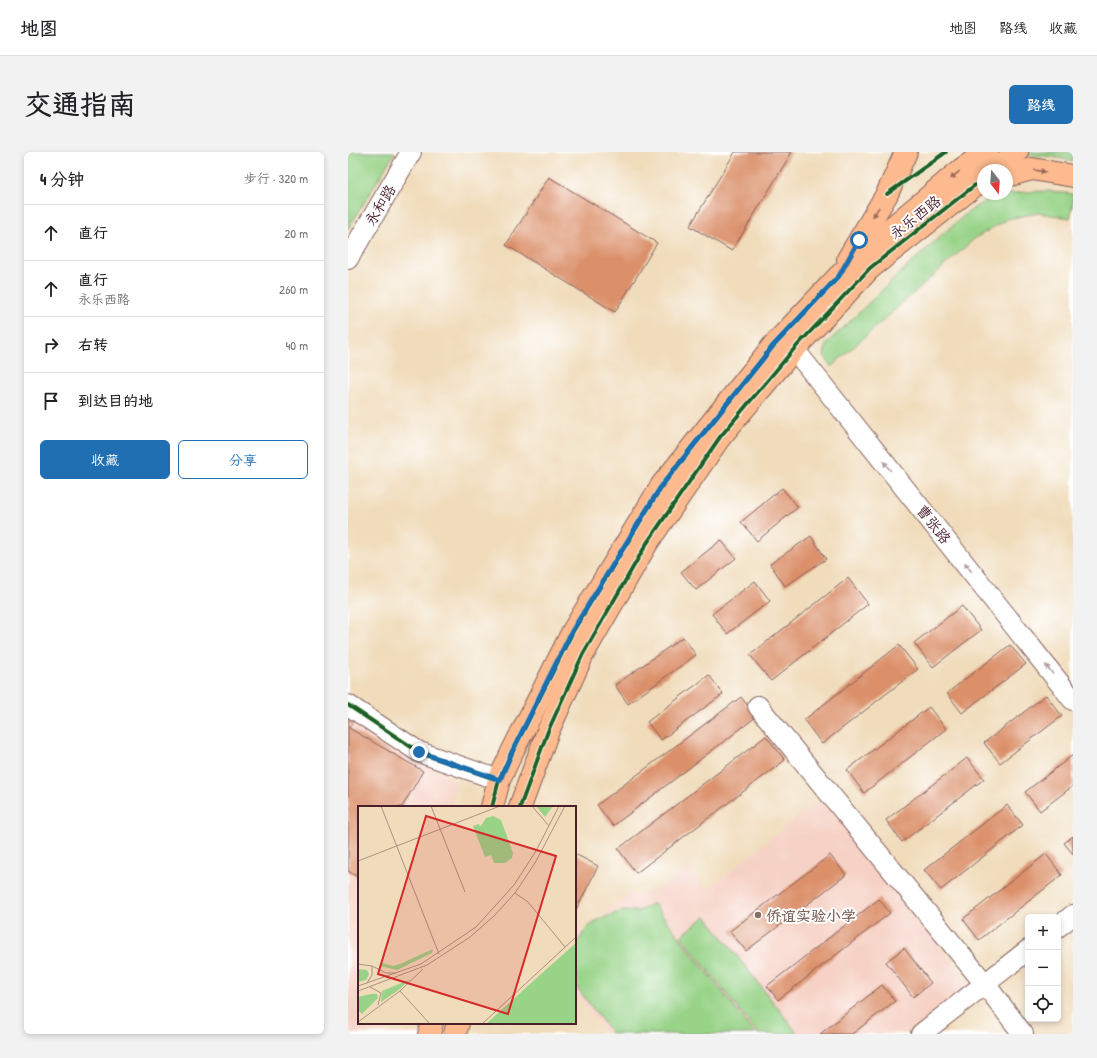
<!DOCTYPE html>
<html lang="zh">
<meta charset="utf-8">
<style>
body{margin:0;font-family:"Patrick Hand","LXGW WenKai TC",sans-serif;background:#f2f2f2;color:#202124}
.controls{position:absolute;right:12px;bottom:12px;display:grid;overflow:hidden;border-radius:6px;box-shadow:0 2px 6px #0003}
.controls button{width:36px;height:36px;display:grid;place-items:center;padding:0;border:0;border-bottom:1px solid #e0e0e0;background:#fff;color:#202124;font:20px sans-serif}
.compass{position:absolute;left:629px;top:12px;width:36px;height:36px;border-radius:50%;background:#fff;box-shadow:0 2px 6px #0003;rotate:163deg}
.stop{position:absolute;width:12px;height:12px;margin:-9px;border:3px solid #1f6fb2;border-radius:50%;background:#fff}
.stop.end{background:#1f6fb2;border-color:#fff;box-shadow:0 1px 4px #0008}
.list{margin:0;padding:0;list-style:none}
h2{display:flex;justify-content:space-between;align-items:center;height:52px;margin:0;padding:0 16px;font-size:17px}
h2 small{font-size:13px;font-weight:400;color:#757577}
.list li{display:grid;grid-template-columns:26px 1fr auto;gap:12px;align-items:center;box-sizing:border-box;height:56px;padding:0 16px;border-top:1px solid #e0e0e0}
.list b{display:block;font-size:15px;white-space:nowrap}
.list p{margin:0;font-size:13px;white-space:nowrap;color:#757577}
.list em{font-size:13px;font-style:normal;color:#757577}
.actions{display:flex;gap:8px;padding:12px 16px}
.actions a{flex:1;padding:9px 0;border:1px solid #1f6fb2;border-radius:6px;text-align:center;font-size:14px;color:#1f6fb2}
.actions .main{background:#1f6fb2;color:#fff}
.icon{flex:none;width:22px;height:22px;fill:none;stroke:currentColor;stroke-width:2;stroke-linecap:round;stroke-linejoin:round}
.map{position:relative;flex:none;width:725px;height:882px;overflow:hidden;border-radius:6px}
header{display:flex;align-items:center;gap:24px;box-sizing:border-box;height:56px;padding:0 20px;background:#fff;border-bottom:1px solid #e0e0e0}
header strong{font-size:19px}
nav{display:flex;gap:22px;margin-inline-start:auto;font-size:14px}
.intro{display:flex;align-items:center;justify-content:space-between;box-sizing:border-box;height:96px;padding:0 24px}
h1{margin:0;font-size:28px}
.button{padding:10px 18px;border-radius:6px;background:#1f6fb2;color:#fff;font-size:14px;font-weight:700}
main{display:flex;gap:24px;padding:0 24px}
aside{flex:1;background:#fff;border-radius:6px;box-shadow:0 2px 6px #0003}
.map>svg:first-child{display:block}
.built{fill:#f6d1c5}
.green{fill:#98d388;stroke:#71795a}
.building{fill:#db906b}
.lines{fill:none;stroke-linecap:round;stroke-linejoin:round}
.minor-casing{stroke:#84615d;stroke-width:22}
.major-casing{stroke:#84615d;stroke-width:24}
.minor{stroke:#fff;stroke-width:20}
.major{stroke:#fcba8e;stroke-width:22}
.cycleway-casing{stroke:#fff;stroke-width:6}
.cycleway{stroke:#1b5e20;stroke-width:4}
.oneway{fill:#9a6558}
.oneway2{fill:#ae9aa0}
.route{stroke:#1f6fb2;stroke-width:5}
.education-dot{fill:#8d6e63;stroke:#fff;stroke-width:1.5}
.labels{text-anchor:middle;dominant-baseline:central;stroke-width:4;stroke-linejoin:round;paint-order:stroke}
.street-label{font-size:15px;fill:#4a1f2b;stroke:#fff}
.education-label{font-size:15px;font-weight:bold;fill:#785e54;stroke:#fff;text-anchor:start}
.inset-road{fill:none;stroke:#ae9081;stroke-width:1}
.view{fill:#d62828;fill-opacity:0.15;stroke:#d62828;stroke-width:2}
.inset-edge{fill:none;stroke:#4a1f2b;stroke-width:2}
</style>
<header>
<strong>地图</strong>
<nav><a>地图</a><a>路线</a><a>收藏</a></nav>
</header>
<div class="intro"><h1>交通指南</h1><a class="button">路线</a></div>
<main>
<aside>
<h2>4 分钟<small>步行 · 320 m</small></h2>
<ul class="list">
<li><svg class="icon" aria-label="ahead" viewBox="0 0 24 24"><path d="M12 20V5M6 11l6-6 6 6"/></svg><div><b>直行</b></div><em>20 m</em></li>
<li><svg class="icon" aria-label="ahead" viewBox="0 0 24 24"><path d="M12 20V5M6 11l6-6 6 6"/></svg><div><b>直行</b><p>永乐西路</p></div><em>260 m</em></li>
<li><svg class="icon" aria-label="right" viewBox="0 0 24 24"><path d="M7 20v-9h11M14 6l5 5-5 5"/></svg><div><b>右转</b></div><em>40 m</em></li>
<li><svg class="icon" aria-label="arrive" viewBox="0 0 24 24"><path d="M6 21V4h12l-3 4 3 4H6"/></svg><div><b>到达目的地</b></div></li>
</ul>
<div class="actions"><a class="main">收藏</a><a>分享</a></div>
</aside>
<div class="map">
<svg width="725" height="882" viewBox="0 0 725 882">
<rect width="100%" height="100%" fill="#fff"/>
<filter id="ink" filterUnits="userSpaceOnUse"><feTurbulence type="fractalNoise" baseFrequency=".025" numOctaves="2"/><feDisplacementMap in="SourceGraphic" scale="8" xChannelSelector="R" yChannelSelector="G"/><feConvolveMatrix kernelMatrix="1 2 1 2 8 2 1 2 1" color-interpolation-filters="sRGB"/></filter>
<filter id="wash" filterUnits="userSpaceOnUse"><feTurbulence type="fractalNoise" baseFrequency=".012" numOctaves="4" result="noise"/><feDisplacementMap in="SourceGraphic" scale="16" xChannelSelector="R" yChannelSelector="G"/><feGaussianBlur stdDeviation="0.9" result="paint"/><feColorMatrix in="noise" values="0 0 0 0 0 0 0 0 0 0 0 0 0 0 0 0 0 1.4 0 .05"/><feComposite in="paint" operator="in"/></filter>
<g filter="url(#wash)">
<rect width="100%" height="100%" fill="#f0dbba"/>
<g class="built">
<path d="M0,563L109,630L102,655H11V871H38L35,882H0Z"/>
<path d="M475,645L621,832L558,882H258L227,841V784L281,742L306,740L340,715L360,737Z"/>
</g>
<g class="green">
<path d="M0,0H47L0,77Z"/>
<path d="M672,0H725V10C706,3 686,3 666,4Z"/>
<path d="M699,39L725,42V51L722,66L690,61L659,67L626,87L483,215L476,203L479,191C515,157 550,122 587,89C602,76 617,61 634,51C654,40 677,40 699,39Z"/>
<path d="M305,751L407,882H264L227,833V793L240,775L252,767L274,759H291Z"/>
<path d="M358,764L450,882H410L333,784Z"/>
</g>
<g id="blocks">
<g class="building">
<path d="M387,0H444L384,99L342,74Z"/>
<path d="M201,25L309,91L267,160L158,93Z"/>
<path d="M434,336L450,355L409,389L393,370Z"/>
<path d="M463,384L478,407L437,434L422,412Z"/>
<path d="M373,388L388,406L348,438L333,420Z"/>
<path d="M500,426L520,452L423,529L402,503Z"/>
<path d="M407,429L422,449L379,482L364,462Z"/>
<path d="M614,454L633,478L585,515L566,491Z"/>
<path d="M335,485L348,503L280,552L267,533Z"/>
<path d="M551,493L570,517L474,592L456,568Z"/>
<path d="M662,493L678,512L614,561L599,541Z"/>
<path d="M361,523L375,542L313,588L299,570Z"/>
<path d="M698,543L714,564L652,611L636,591Z"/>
<path d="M393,545L408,565L265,674L249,653Z"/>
<path d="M581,555L598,577L516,641L499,618Z"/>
<path d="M0,563L7,566L1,576L75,619L54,655H11V726L0,719Z"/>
<path d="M418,584L437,608L288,721L270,697Z"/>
<path d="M725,603V634L692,659L677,640Z"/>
<path d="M619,606L636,627L554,690L538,668Z"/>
<path d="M659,653L675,673L593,738L576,718Z"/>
<path d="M725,684V702L716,691Z"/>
<path d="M227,702L250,714L227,760Z"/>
<path d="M698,702L714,723L631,788L615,767Z"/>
<path d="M482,703L498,723L398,799L382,779Z"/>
<path d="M531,747L542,761L430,848L419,834Z"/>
<path d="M556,796L583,831L565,845L538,810Z"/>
<path d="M534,833L547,849L504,882H472Z"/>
</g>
</g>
</g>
<g filter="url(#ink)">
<use href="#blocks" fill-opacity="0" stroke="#84615d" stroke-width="1"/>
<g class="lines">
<defs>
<g id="minor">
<path d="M0,107L63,0"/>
<path d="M446,197L725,548"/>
<path d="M0,553L71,600L151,628"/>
<path d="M410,554L637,832L675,882"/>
<path d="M710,775L725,763"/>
<path d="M573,882L680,798"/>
</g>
<g id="major">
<path d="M646,18L669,0"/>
<path d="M659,24L684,17L725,24"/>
<path d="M500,107L539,42L558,0"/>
<path d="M144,655L151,628L164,600L225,479L314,333L425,194L491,124L541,78L614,17L639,0"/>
<path d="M172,655L200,579L235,502L299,391L372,285L446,197L522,116L635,27"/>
<path d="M81,882L84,871"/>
<path d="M107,882L110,871"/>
</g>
</defs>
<use href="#minor" class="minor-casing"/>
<use href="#major" class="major-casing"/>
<use href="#minor" class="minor"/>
<use href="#major" class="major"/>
<defs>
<g id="cycleway">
<path d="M539,42L598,0"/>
<path d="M0,553L71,600L151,628"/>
<path d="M144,655L151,628L164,600L225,479L314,333L425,194L491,124"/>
<path d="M172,655L200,579L235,502L299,391L372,285L446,197L522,116L627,33"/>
</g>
</defs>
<use href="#cycleway" class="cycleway-casing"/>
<use href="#cycleway" class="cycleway"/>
</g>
<defs><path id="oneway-solid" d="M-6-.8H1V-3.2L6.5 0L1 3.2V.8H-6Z"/></defs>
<g class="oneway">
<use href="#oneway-solid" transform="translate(692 19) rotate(9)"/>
<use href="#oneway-solid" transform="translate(607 23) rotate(140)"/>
<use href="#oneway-solid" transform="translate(528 60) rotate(122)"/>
</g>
<g class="oneway2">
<use href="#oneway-solid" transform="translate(539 314) rotate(-128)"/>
<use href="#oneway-solid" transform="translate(620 415) rotate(-128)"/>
<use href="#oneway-solid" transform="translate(701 517) rotate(-128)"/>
</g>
</g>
<g class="lines" filter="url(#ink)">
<path class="route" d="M71,600L152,628L164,600L224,479L314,333L425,194L491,124L511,88"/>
</g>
<circle class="education-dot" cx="410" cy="763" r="4"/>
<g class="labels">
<g class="street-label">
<text transform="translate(32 53) rotate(-59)">永和路</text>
<text transform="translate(567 65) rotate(-38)">永乐西路</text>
<text transform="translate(586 372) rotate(52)">曹张路</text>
</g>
<g class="education-label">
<text x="418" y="763">侨谊实验小学</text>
</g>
</g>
<g transform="translate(10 654)">
<rect width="218" height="218" fill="#f0dbba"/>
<path d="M178,0H195L187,11ZM135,10L143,14L155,47L154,52L147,57H136L133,49L127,51L115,20L121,18L122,21L128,12ZM218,137V218H128L182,169ZM75,143L74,147L39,164L22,160L24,157L35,160L42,158ZM0,163L9,164L11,168L8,174L0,176ZM53,173L39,185L23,196L24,185ZM13,188H19L20,192L4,208L0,204V191Z" fill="#98d388"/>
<path class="inset-road" d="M23,0L81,148M73,0L107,86M174,0L191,20M0,55L142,0M157,87L170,96L207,141M0,158L14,160L28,167H38M9,177L14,169V160M0,180L63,158L118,121L156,79L178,45L201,0M12,181L23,187L20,199M0,185L69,159L112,131L136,110L157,87L177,57L207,0M42,185L72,218M0,216L42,185L65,163M124,218L218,131"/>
<path class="view" d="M68,10L198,50L150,208L20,168Z"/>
<rect width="218" height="218" class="inset-edge"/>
</g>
</svg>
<div class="controls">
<button>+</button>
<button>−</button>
<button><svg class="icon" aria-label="locate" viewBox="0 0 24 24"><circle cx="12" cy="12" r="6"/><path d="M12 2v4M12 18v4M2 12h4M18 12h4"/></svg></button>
</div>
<svg class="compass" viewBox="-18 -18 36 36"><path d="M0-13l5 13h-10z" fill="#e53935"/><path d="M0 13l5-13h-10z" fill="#757577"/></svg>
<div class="stop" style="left:511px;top:88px"></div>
<div class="stop end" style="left:71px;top:600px"></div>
</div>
</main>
